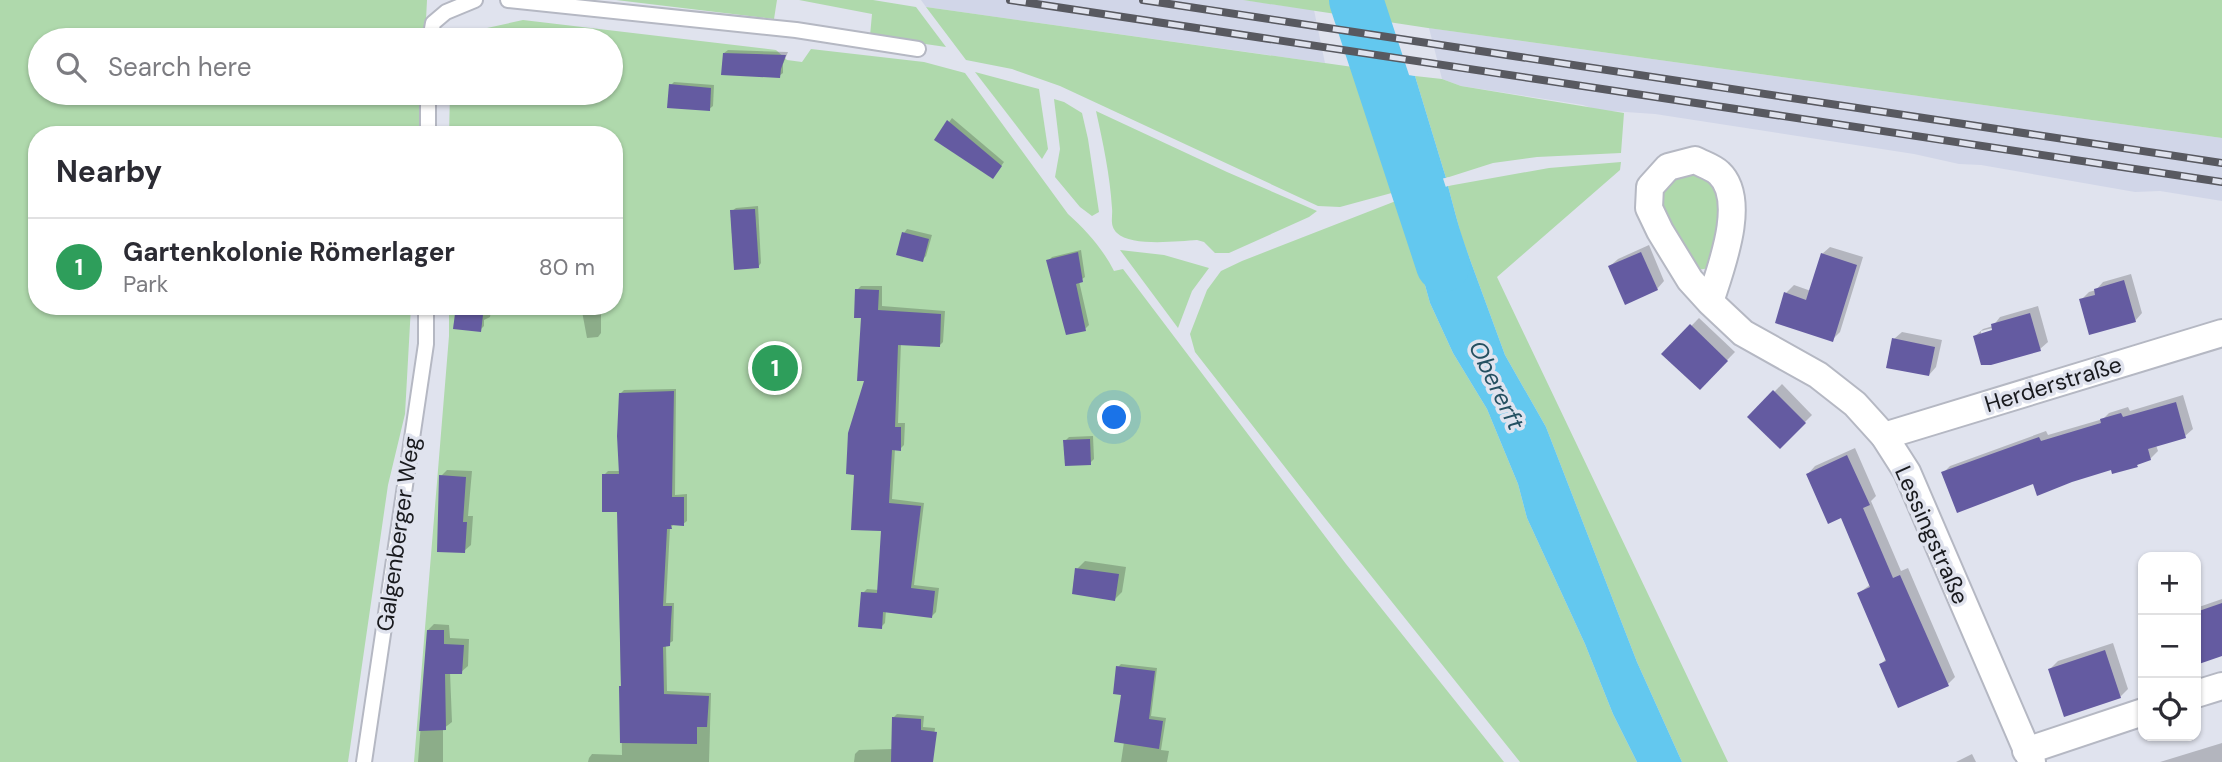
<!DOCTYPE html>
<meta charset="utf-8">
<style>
body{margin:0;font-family:"DM Sans",sans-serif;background:#f2f2f3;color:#2b2b33}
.controls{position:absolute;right:21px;bottom:21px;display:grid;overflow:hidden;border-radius:14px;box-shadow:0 2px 5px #0004}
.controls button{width:63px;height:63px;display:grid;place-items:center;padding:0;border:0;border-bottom:2px solid #e1e1e2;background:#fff;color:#2b2b33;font:35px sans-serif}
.you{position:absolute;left:1115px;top:418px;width:24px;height:24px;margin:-18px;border:5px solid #fff;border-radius:50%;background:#1a73e8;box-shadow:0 0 0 10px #1a73e833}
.badge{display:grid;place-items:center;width:46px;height:46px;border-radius:50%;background:#db2777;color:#fff;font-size:23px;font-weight:700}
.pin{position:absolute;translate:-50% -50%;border:4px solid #fff;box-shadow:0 2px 7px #0006}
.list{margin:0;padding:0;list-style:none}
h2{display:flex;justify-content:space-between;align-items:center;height:91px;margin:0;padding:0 28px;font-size:30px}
h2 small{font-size:23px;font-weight:400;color:#7c7c81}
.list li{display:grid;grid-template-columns:46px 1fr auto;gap:21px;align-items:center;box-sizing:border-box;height:98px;padding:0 28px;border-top:2px solid #e1e1e2}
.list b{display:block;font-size:26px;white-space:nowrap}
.list p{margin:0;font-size:23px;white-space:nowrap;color:#7c7c81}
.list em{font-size:23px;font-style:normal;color:#7c7c81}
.icon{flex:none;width:38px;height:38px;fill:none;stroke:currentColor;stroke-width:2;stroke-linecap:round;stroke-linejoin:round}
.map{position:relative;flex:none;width:2222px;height:762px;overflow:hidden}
.search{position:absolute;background:#fff;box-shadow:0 2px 5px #0004;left:28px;top:28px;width:595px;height:77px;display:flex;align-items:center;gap:18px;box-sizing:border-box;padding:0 24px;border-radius:38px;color:#7c7c81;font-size:26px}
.panel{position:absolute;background:#fff;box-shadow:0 2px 5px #0004;left:28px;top:126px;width:595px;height:189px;border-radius:28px}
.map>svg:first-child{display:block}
.built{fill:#d1d6e8}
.green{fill:#afd9ac}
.water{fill:#63c8ef}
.pier{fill:#e0e3ee}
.shadow{fill:#0003;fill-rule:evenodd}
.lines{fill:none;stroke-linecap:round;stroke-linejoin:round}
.river{stroke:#63c8ef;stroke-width:54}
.building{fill:#645ba1}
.lane-casing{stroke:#b5b8c3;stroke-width:18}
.street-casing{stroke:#b5b8c3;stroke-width:30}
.lane{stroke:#fff;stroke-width:14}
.street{stroke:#fff;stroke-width:26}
.rail-casing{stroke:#585960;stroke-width:8}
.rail{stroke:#e0e3ee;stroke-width:5;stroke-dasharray:16;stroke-linecap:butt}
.labels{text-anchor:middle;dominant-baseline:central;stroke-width:7;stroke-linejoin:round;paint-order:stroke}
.street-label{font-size:23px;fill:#191a1e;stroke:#e0e3ee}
.water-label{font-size:24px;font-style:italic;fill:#245061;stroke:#e0e3ee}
</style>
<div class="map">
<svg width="2222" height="762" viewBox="0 0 2222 762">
<rect width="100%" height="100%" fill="#e0e3ee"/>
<g class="built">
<path d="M921,0H1243L1314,10L1325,63L926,7Z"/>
<path d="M1429,28L2222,138V201L2160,191L2135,192L1981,165L1959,164L1914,154L1655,114L1597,110L1583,105L1461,86L1442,79Z"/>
</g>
<g class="green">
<path d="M0,0H427L425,40H40V93H422L420,135H37V306H411L405,414L388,485L348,762H0Z"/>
<path d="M616,0H777L774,19Z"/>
<path d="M799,0H873L916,7L946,47L870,36L872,14Z"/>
<path d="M1243,0H2222V138L1428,28Z"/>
<path d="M926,7L1360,68L1399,191L1340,207L1318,206L1060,86L1012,69L966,60Z"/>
<path d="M523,20L776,50L787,60L802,62L811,49L924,62L965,73L1068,214C1086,230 1103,249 1114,271L1123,269L1346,564L1504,762H414L449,336V306H614V135H449L450,93H611V40H467L487,28Z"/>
<path d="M975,72L1039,89L1048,149L1042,159Z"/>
<path d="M1415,76L1442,79L1461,86L1624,113L1621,153L1537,157L1493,163L1446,178Z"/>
<path d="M1054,99L1064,102L1082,113L1088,139L1099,212L1092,216L1080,207L1055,177L1060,149Z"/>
<path d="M1096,111L1227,172L1317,211L1309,217L1229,253H1215L1204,242L1197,240C1179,241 1131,247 1117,233C1109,225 1113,217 1112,208C1110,175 1103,143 1096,111Z"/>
<path d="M1621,162L1620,170L1497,277L1728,762H1682L1637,662L1546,427L1505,355L1461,235L1448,186L1549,168Z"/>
<path d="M1698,169L1712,178L1724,210L1711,268L1696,270L1657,207L1659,192L1672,175Z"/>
<path d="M1401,199L1430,303L1453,353L1487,409L1518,484L1527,518L1585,644L1613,714L1637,762H1520L1324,517L1195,352L1190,334L1207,290L1221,271L1242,261Z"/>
<path d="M1120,250L1164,255L1209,268L1192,291L1178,328Z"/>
</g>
<g class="water">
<path d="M1360,68L1415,76L1446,178L1399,191Z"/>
<path d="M1448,186L1461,235L1505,355L1546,427L1637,662L1682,762H1637L1613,714L1585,644L1527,518L1518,484L1487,409L1453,353L1430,303L1401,199Z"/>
</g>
<g class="pier">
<path d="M1361,64L1415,72L1418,76L1357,67Z"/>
<path d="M1449,177L1447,181L1400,195L1396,192Z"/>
<path d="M1447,182L1451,185L1397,200L1399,196Z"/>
</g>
<g class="shadow">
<path d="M728,50L788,52L783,64V73L779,76L724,53Z"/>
<path d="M674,82L714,85L713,106L709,109L671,85Z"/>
<path d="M952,118L1004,162L996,173L936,140Z"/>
<path d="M758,206L761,263L758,267L732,211L736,208Z"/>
<path d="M907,229L932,235L926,256L922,260L904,233Z"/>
<path d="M1649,245L1664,281L1657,289L1610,266L1618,259Z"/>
<path d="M1830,247L1863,257L1840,332L1832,340L1786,293L1794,285L1811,291L1822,254Z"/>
<path d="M1081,250L1085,277L1079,281L1089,325L1085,329L1048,261L1052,257Z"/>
<path d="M2131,274L2142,313L2135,321L2081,300L2089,292L2096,290L2103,282Z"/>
<path d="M861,286H882V306L945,311L943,342L939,346L901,343L898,423H905L904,445L900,449H895L892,499L924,503L914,585L939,588L936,612L932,616L886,610L885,623L881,627L863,593L867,589L879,590L883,530L867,380L863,316L857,290Z"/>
<path d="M458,306H492L490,317L484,320V326L480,330Z"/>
<path d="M581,306H601V333L598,337L587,338Z"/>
<path d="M2038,306L2048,342L2040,349L1975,336L1983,329L1993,326L2000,317ZM2000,326L2001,329L1981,335V331Z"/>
<path d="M1699,318L1735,352L1700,388L1664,354Z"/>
<path d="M1902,332L1942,340L1936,367L1929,375L1894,339Z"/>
<path d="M1782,384L1812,415L1780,447L1750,417Z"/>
<path d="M676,389L675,495L687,494V521L683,524H674L670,528L666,603H674L673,641L666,645L667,691L711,693L709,762H588L589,758L592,754L622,755L618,510L604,475L608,471H621L620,394L624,390Z"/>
<path d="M2183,395L2193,429L2185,436L2156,445L2158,451L2150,459L2140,462L2137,465L2034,482L1943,473L1950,466L2046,431L2048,435L2103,419L2109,413L2128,407L2130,411Z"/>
<path d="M1093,436L1094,459L1090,463L1065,441L1069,437Z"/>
<path d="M1855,448L1876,496L1871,501L1901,571L1908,568L1955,677L1948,684L1881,664L1887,658L1859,593L1871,584L1842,516L1808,474L1815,466Z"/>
<path d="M447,470L472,471L468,516H473L471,545L464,551L441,476Z"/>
<path d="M1085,561L1126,567L1122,592L1115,599L1077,569Z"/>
<path d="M2222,599V655L2196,664V608Z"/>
<path d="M434,624L449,625L450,638L469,639L468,666L461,672H450L452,722L443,729V762H418L428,630Z"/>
<path d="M2113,643L2128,689L2120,697L2050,669L2058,661Z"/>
<path d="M1121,664L1157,668L1151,716L1166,718L1161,750L1169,751L1167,762H1121L1124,742L1123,693L1118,667Z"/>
<path d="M897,714L924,716L923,727L935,728L931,762H854L855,754L859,750L893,749V718Z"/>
<path d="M2222,743V762H2160Z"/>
<path d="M1972,754L1976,762H1956Z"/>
</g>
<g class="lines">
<path class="river" d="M1356,0L1443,265"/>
</g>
<g class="building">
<path d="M723,53L786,55L781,69L780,78L721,75Z"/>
<path d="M669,84L711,88L710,111L667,108Z"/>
<path d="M947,120L1002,166L993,179L934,140Z"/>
<path d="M755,209L759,268L734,270L730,210Z"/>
<path d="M902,232L929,239L923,262L896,255Z"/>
<path d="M1078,252L1083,282L1076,284L1086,331L1066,335L1046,260Z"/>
<path d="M1641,252L1658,290L1625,305L1608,266Z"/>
<path d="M1821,253L1857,265L1833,342L1775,323L1784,292L1806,300Z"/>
<path d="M2124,280L2136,322L2089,335L2079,299L2095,295L2094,289Z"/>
<path d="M855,289L879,290L878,310L941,314L940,347L898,345L895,427H901V451L892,450L889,503L921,506L911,588L935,591L932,618L883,612L882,629L858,627L861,592L877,593L881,531L851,530L854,475L846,474L848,433L864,381H857L861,318H854Z"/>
<path d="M456,306H484L481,332L453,329Z"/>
<path d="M2030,313L2041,351L1991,365H1981L1973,336L1992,330L1991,324Z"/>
<path d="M1690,324L1728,361L1700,390L1661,354Z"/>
<path d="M1892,338L1935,347L1929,376L1886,368Z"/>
<path d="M1773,390L1806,423L1780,449L1747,417Z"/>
<path d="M674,391L672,497H684V526L671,525L672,529H667L663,606H672L671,621L670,646L663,647L664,694L709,696L707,727H697V744L620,743L619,686H621L617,512H602V474H619L617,436L619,393Z"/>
<path d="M2176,402L2186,438L2148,449L2151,460L2137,465L2138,467L2112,474L2111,470L2072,482L2037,496L2033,484L1957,513L1941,472L2039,437L2041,441L2101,423L2100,419L2121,413L2123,417Z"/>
<path d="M1090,439L1091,465L1065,466L1063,440Z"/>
<path d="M1847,455L1870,505L1863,508L1893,578L1900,575L1949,686L1898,708L1879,664L1886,661L1857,593L1870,587L1841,518L1828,524L1806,474Z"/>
<path d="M439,475L466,477L463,522H467L465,553L437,552Z"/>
<path d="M1075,568L1119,574L1115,601L1072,594Z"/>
<path d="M2222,603V656L2196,665V612Z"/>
<path d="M427,630H444V644L464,645L462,674H445L446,730L419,731Z"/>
<path d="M2105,650L2121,698L2064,717L2048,669Z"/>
<path d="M1116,666L1155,671L1149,719L1163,721L1159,749L1114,742L1121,695L1113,694Z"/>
<path d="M892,717L921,719V730L937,732L933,762H891Z"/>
</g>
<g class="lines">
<defs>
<g id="lane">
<path d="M508,0L796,30L918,49"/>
<path d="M430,40L433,23L446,12L475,0"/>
<path d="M428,135V93"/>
<path d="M364,762L426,344V306"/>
</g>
<g id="street">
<path d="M1710,302C1720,270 1748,200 1719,173C1713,167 1702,164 1695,160L1668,167L1650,187L1649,208L1660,231L1690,280L1710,302L1743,333L1818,375L1855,404L1884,436L1907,472L2032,762"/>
<path d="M1884,436L2222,333"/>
<path d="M2196,694L2222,686"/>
<path d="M2026,751L2143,712"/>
</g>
</defs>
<use href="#lane" class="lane-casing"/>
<use href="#street" class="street-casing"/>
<use href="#lane" class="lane"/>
<use href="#street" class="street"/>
<defs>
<g id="rail">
<path d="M1010,0L2222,182"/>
<path d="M1143,0L2222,163"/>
</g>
</defs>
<use href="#rail" class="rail-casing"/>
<use href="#rail" class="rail"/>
</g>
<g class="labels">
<g class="street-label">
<text transform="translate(2053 384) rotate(-17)">Herderstraße</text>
<text transform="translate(398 534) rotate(-82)">Galgenberger Weg</text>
<text transform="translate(1932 535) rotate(66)">Lessingstraße</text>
</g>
<g class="water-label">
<text transform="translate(1497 385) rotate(64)">Obererft</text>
</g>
</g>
</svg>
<div class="controls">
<button>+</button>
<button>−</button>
<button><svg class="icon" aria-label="locate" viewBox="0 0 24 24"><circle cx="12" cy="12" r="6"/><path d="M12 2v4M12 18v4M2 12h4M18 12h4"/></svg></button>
</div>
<div class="you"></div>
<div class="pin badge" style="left:775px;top:368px;background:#2e9e5b">1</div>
<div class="search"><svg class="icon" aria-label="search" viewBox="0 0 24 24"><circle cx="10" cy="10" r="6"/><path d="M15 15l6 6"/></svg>Search here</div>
<section class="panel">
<h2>Nearby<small></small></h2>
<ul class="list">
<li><span class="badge" style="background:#2e9e5b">1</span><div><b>Gartenkolonie Römerlager</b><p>Park</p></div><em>80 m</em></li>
</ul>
</section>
</div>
